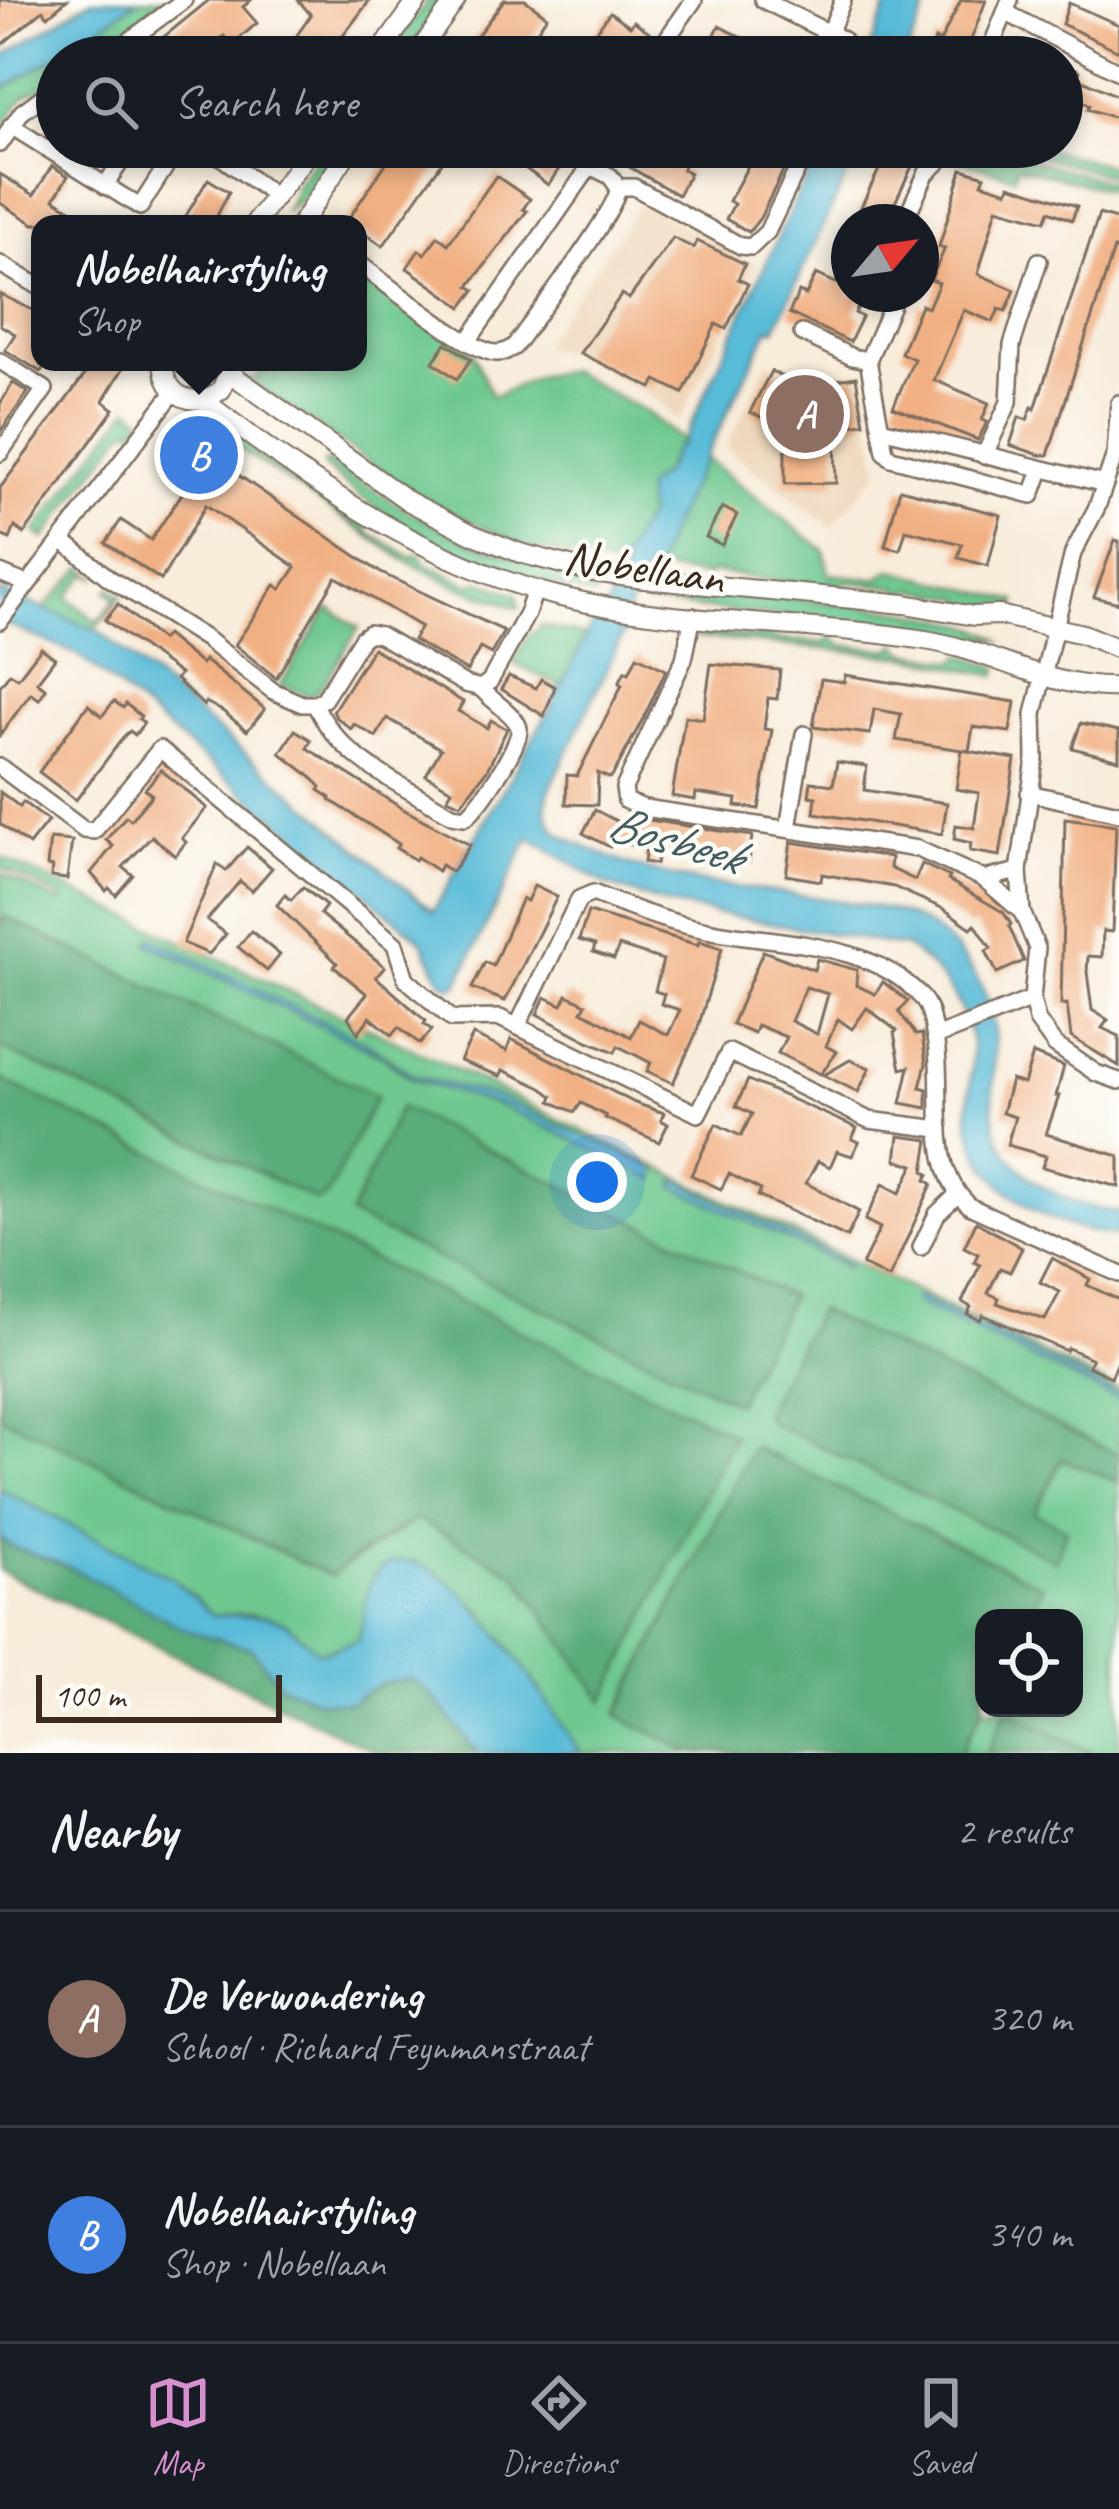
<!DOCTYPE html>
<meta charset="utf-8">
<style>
body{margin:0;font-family:Caveat,sans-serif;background:#242831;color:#f1f3f6}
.controls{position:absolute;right:36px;bottom:36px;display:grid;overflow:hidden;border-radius:24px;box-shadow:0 6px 18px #0003}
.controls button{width:108px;height:108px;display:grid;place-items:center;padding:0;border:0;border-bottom:3px solid #363941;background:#171b24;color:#f1f3f6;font:60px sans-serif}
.compass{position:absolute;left:831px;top:204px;width:108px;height:108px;border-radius:50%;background:#171b24;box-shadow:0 6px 18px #0003;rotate:61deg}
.scale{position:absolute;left:36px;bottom:30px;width:246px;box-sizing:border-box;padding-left:12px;border:6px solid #3b2a1e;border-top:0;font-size:33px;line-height:42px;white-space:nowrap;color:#3b2a1e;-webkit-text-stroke:9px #fdfcf7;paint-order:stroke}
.you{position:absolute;left:597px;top:1182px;width:42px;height:42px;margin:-30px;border:9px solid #fff;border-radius:50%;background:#1a73e8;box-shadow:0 0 0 18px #1a73e833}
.badge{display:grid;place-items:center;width:78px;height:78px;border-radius:50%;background:#d690ce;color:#fff;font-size:39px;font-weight:700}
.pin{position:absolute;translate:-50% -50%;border:6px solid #fff;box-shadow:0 3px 12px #0006}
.popup{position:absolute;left:31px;top:215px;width:336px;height:156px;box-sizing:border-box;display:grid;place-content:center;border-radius:24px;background:#171b24;filter:drop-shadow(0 3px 9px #0005);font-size:39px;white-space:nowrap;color:#9ea1a6}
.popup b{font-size:45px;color:#f1f3f6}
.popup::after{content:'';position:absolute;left:50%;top:100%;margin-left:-24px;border:24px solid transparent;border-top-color:#171b24}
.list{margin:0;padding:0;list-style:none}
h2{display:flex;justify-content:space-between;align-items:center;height:156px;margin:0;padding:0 48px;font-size:51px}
h2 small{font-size:39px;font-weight:400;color:#9ea1a6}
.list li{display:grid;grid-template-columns:78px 1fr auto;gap:36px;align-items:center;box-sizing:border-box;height:216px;padding:0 48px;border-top:3px solid #363941}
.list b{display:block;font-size:45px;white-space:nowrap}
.list p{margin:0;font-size:39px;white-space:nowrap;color:#9ea1a6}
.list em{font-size:39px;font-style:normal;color:#9ea1a6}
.icon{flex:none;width:66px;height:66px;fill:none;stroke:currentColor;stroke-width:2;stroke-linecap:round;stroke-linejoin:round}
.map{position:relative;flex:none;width:1119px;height:1753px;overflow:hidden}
.search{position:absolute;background:#171b24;box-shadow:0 6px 18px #0003;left:36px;right:36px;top:36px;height:132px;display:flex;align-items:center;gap:30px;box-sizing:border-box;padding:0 42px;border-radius:66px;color:#9ea1a6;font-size:45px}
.sheet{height:588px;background:#171b24}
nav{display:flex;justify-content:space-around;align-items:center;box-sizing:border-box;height:168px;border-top:3px solid #363941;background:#171b24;font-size:33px;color:#9ea1a6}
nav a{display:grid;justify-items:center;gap:6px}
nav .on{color:#d690ce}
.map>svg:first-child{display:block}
.built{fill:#eed7bb}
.green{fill:#6ec890;stroke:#547957;stroke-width:3;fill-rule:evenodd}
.forest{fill:#5aac7a;stroke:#4a6b4c;stroke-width:3}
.water{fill:#59bbd8;stroke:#4a727b;stroke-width:3}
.building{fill:#f1b083;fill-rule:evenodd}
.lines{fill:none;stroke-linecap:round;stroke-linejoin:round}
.minor-casing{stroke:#7d6e60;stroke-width:20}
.tertiary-casing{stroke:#7d6e60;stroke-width:22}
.minor{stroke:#fff;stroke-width:15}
.tertiary{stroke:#fff;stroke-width:18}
.labels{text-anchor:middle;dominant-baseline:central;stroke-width:9;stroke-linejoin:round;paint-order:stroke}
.street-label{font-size:48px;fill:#3b2a1e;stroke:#fdfcf7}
.water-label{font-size:51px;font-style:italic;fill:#465d5f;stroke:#fdfcf7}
</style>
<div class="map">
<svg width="1119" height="1753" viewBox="0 0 1119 1753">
<rect width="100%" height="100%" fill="#fdfcf7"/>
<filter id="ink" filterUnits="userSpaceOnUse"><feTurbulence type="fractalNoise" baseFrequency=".00833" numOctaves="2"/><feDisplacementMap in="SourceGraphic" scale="24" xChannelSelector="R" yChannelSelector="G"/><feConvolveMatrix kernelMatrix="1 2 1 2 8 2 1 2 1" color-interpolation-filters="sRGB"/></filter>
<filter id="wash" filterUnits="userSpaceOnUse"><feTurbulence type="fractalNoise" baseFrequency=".004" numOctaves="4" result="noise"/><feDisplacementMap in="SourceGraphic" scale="48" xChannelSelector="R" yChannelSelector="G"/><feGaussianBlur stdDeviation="2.7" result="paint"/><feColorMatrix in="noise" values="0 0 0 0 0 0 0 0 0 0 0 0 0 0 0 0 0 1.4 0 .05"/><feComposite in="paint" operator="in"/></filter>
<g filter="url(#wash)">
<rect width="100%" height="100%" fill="#f8ecda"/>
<g class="built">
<path d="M641,202L757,265L679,421L654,398L571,352L545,349L542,344Z"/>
<path d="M768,362L802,379L859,372L880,470L832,527L726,448Z"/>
</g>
<g class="green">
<path d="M137,0H174L94,57H57Z"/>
<path d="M428,0H446L405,57H387Z"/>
<path d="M57,57V79L24,97L0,131V90Z"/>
<path d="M323,147H341L301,200L286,210L299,181Z"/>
<path d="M961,147H985L1119,185V193L1017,166L1014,177C994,169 970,166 951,158Z"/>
<path d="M1008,147H1040L1119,168V178Z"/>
<path d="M358,276L474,354L492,397L539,376L568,370L646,412L824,550L829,574L876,579L892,570L1017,601L1014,612L967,606L963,598L912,589L903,595L897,587L846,582L839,588L832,581L831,588L712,572L707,576L655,569L657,566L623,561L610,566L523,545L422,499L250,380L259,376L263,367L259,362H358Z"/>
<path d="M129,408L143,419L134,430L128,427L44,539L35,532Z"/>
<path d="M231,427L257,445V454L300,484H311L312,493L355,523L365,522L367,531L411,557L420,554L424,563L471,585L480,581L517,594L519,608L457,586L406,561L225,439Z"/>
<path d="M326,461L410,512L472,543L601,581L596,596C496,574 398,536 323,465Z"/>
<path d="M84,567L98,579L86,574L67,597L97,622L116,599L107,591L110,588L122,596L94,630L43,609Z"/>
<path d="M655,588C726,595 952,603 1000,640L649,603Z"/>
<path d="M329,608L359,628L321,688L310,696L280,685Z"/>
<path d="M539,625L587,636L561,686L513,663L530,633L537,631Z"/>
<path d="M716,626L721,634L759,637L766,631L774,639L825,643L832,637L840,645L891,650L898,644L905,652L956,661L963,655L999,668L996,676L909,657L696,637L707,627Z"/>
<path d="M0,857L422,1053L1119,1390V1395L917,1297L915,1302L1119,1400V1455L818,1310L764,1412L768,1421L1054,1559L1034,1513L1062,1459L1119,1482V1753H1094L1010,1712L1006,1713L987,1753H960L984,1705V1708H1074V1618H1027L1042,1586L753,1447L617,1714L692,1753H581L482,1612L447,1582L413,1561L357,1642L319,1653L286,1623L251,1614L213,1615L173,1579L0,1489V1416L330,1576L417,1519L516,1574L604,1700L733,1435L0,1079V1047L317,1201L165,994L6,917L0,927V873L60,902L62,897L0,867ZM153,939L367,1043L413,1076L497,1097L657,1170L655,1178L502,1106L411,1079L383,1056L149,944Z"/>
</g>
<g class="forest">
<path d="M5,917L377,1096L327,1196L317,1201L0,1047V927Z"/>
<path d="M0,1079L734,1435L604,1701L516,1574L417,1519L359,1554L331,1576L0,1416Z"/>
<path d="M400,1107L791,1297L736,1403L350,1215Z"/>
<path d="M818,1310L1119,1455V1482L1062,1459L1034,1513L1067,1530L1055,1560L768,1421L764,1412Z"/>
<path d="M753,1447L1043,1586L1027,1618H984V1705L960,1753H692L617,1715Z"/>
<path d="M0,1538L12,1547L69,1567L162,1616L251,1648L280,1684L350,1702L382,1683L411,1679C439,1696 455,1730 479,1753H378L0,1571Z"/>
<path d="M1010,1712L1094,1753H987L1006,1713Z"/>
</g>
<g class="water">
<path d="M91,0H137L75,46L0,90V58Z"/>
<path d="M890,0H930L905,57H866Z"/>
<path d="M820,147H860L775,329L769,328L673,523L655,569L647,568L638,588L645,590L640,599H633L624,619L630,620L548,793C546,805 545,817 554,828C562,838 580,844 593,850C666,885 753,887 833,900C856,904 882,906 904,914C949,931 985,976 993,1022C998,1048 992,1078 993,1104C994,1171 1060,1205 1119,1212V1236C1054,1231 977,1190 969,1119C967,1092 976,1060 970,1035C960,997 937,968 906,947L668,905L606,885L529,838L458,983L452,987L441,981L422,941L79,655L0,622V591L99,631L433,911L551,707L596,616H603L612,597L606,595L610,585L617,586L626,566L621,565L622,560L647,515L645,488L664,472L677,445L681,446Z"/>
<path d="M152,938L367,1043L413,1076L497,1097L657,1170L655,1179L502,1106L411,1079L383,1056L148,943Z"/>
<path d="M677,1180L849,1265L848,1268L675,1187Z"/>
<path d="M917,1297L1119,1395V1400L914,1302Z"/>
<path d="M0,1489L173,1579L213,1615L267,1616L286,1623L319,1653L357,1641C368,1621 359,1590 378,1572C441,1514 552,1714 581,1753H479C455,1730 439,1696 411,1679L382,1683L350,1702L320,1701L280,1685L251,1648L188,1631L69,1567L12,1547L0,1538Z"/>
</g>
<g id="blocks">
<g class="building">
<path d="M0,0H67L48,16L43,10L0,46Z"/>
<path d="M209,0H251L243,7L257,23L232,45L224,36L206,52L201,47L188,57H139Z"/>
<path d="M298,0H370L327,57H293L303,44L295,38L311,15Z"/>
<path d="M504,0H525L547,16L519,57H461Z"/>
<path d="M961,0H986L971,40L962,57H929L935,39L940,42Z"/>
<path d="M1069,3L1119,25V51L1062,24Z"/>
<path d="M610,12L630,26L634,21L652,34L636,57H578Z"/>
<path d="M719,26L755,44L782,57H704Z"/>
<path d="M1062,62L1080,71L1077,77L1119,97V119L1088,109L1090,105L1062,90Z"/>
<path d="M397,147H437L448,154L383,246L358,229V224H345Z"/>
<path d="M496,147H535L561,166L548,185Z"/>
<path d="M627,147H694L682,169L690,173L678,195L619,161Z"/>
<path d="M743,147H795L760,218L749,232L726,219L734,204L729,201L749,164L738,157Z"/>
<path d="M897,147H921L886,222H858L862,215L858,213L889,149L894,152Z"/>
<path d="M52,166L68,176L54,199L95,224H34L0,203V174L34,195Z"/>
<path d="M962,169L985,176L982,183L1008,191L1010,185L1077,206L1072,220L1049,211L1045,221L997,208L978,274L1015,290L1006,311L999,309L993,322L964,310L934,380L989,403L982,420L987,422L978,440L893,407L914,359L901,353L921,305L928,308L939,283L931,280L945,248L939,247Z"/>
<path d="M496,176L530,199L523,209L527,211L469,286L475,290L462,307L407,268L419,250L425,254L438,236L448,244Z"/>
<path d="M208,179L229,192L213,224H181Z"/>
<path d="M1099,214L1119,220V250L1114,249L1048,455H1040L1010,445L1019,417L1027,420L1032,407L1035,409Z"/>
<path d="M673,238L694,248L697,241L745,264L738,279L748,284L726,329L716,324L683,393L656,380L652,388L580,353L622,294L629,299Z"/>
<path d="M849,256V294L863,297L855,313L862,317L850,342L789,313L799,292L806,295L816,274L836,283Z"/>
<path d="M0,294L40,314V365L44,367L41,372L5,350L15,334L0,325Z"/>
<path d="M446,343L471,359L457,379L433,362Z"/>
<path d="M70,362H117L124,367L103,401L114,409L24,534L15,527L10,539L0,535V488L87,372Z"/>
<path d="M771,371L819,394L817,383L856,377L864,423L835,427L836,483L785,484V452L789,445L784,427L750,412Z"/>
<path d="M13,383L28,392L0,432V404Z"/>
<path d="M190,442L381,573L504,631L491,654L480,648L467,671L413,640L421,627L336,577L276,678L235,645L275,585L281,589L296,567L206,505L161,580L106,543L121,520L151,540L193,477L171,462Z"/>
<path d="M900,489L1001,515L988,566L958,558L962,544L906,530L900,550L885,546Z"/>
<path d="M722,507L737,515L722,545L706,537Z"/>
<path d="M1115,540L1119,541V603L1094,597Z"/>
<path d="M118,604L161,640L166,635L201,664L204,660L265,709L247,731L224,712L206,702L204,706L176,679L180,674L105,620Z"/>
<path d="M41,648L55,658L37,682L46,689L39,699L31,693L0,735V686L10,673L18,678Z"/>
<path d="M373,648L463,702L458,711L487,728L491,720L507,729L487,770L461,804L447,798L452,790L426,775L441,749L387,718L376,737L354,724L351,729L336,717L333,711Z"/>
<path d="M637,656L666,670L644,717L613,775L609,778L598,773L597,805L566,804L567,775L577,776L622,685L619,683L625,671L629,673Z"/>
<path d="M711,664L780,670L777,699L768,698L764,729L772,730L759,809L736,806L737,799L696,793L695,800L672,796L685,716L703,719Z"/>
<path d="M845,675L1015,702L1010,732L973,727L969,751L896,740L901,714L874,709L870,734L813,727L821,679L844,682Z"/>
<path d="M509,676L536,688L541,679L555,687L544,716L501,689Z"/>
<path d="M114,701L123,708L126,704L141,716L139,719L144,723L135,735L130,731L125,735L76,800L39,772L88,705L102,716Z"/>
<path d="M1081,723L1119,731V760L1072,748Z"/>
<path d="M295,730L311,740L307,748L403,809L470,845L452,872L441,865L438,871L417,857L415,860L396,848L399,844L330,800L331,798L319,790L321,787L310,776L280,753Z"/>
<path d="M962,750L1015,759L1000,856L970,851L971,843L954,839L956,825L974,828L979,793L956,789Z"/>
<path d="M837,762L867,766L864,790L947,803L942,834L814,813L816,797L809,796L811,782L833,785Z"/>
<path d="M161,770L207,808L182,838L186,842L175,856L152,836L123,867L133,875L116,895L109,888L106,891L91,873L113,846L106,840L126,816L131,820L152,795L145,789Z"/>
<path d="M0,792L20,807L23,802L48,821L29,845L0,824Z"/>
<path d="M595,810L634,830L636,818L752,836L749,862H713L658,851L656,864L644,862L646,847L613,842L610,847L583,833Z"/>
<path d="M1065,818L1116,825L1112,932L1103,931L1102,957L1088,956L1087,972L1092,1010L1108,1020L1102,1028L1119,1036V1066L1071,1037L1067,1004L1061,1005Z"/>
<path d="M50,839L72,841L67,879L51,877L52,867L47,866Z"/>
<path d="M791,842L891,857L890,868L915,880L922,864L950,877L948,880L1003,912L1011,924L1009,926L1024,961L997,973L986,951L991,948L975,924L971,928L944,909L894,887L822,874L821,881L786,875Z"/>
<path d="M247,847L272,868L252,891L240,881L207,920L226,934L209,954L183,943L217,864L226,871Z"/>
<path d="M534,886L557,897L505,1001L472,988L485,962L493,966L522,898L527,901Z"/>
<path d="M303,887L326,906L320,914L385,967L376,977L426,1021L424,1024L432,1030L420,1044L399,1027L392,1035L370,1017L358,1033L348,1017L367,994L334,967L337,963L277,905L285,895L291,900Z"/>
<path d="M588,912L698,945L699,941L722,948L696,1034L673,1083L647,1071L651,1063L618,1046L615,1052L588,1041L537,1014L545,997L562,1005L567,995L586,1004L582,1011L631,1037L639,1020L668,1035L680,1010L661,1004L664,994L655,991L663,960L619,946L614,959L593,952L595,945L579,940Z"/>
<path d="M251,931L280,955L267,971L238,947Z"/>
<path d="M763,951L814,970L817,959L857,970L856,985L875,994L883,982L908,1001L899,1012L916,1035L922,1034L926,1064L920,1087L927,1089V1108L901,1103L909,1067L901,1069L894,1033L897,1031L867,1008L852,1029L838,1019L826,1046L837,1052L821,1074L778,1053L786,1037L757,1025L754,1033L732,1024ZM806,987L828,994L817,1034L791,1021Z"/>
<path d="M473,1035L507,1051L511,1039L635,1103L664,1113L661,1120L668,1124L659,1142L605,1118L606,1116L581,1103L575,1112L565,1108L551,1101L553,1096L542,1088L503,1070L500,1076L460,1061Z"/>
<path d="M1033,1054L1064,1066L1056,1096H1059L1046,1134L1119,1156V1187L1042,1167L1046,1156L1007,1145L1015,1117L1002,1113L1011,1080L1024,1084Z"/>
<path d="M850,1060L870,1068L858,1092L824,1075Z"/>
<path d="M748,1080L857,1128L852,1139L859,1142L852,1156L837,1151L830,1167L818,1161L806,1183L859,1212L847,1237L758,1196L761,1190L729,1174L721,1189L691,1175L716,1124L741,1136L752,1114L736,1106Z"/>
<path d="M899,1136L929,1140L924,1171L929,1174L926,1180L932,1184L889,1278L862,1265L880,1228L865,1220L883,1184L900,1193L914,1165L896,1160Z"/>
<path d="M976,1222L1022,1248L1010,1272L1000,1268L988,1293L999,1298L997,1303L1045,1320L1060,1292L1040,1282L1052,1258L1090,1279L1087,1285L1119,1300V1360L1111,1377L1088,1366L1092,1359L1068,1348L1066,1351L983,1315L980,1320L967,1314L971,1307L962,1302L980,1265L974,1262L978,1254L964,1247Z"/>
</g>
</g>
</g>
<g filter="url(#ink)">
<use href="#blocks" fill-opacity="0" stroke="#7d6e60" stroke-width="3"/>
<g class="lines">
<defs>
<g id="minor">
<path d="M763,0L843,40L849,57"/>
<path d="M1007,13L1119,72"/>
<path d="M829,34L843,0"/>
<path d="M107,57L184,0"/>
<path d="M654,57L694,0"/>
<path d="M987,57L1010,0"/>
<path d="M11,126L140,207L178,147"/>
<path d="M0,144L22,112L57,86"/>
<path d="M207,147L274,195"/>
<path d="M588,165L610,176L618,187H634L741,246L751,247L767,232L808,147"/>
<path d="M105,186L130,147"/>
<path d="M904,222L926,174L954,147"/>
<path d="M358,263C385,282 467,351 496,353C504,354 507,350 514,347C532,321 620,208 618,187"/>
<path d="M0,264L40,287"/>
<path d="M893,294L892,305L868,360L885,452L891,458L1032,495L1041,470"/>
<path d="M802,333L852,357L868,360"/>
<path d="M468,341L584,175L598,147"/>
<path d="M0,361L45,389L0,453"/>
<path d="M1119,403L1115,454L1097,507L1073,553L1034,714L1035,759L1019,871L1022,912L1037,948L1032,999L1037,1020L1055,1045L1096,1073L1119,1081"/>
<path d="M881,429L1105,484"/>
<path d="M984,456L1009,402L1012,345L1039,261"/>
<path d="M62,540L109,578L206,639L273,691L302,704H315L324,699L362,638L369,633L380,635L465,684L481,688L490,681L527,614L535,590"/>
<path d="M0,573L27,584"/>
<path d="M693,616L684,659L624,788L626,801L644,808L918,849L984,879L1019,871"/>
<path d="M0,621L174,392"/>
<path d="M315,704C340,760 402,785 452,815L465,817C478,810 521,744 519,729C518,716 490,700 481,688"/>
<path d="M0,767L84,830L94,831L160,749L395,944L406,979L452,1019L500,1018L698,1114L729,1052L869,1120L940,1129"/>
<path d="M1029,793L1119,813"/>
<path d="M788,828L804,734"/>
<path d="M984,879L1022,912"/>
<path d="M518,1025L579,899L593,893C629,908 668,923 707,930C775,944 872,940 922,998C930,1007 932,1021 934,1033C947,1088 923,1167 971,1207L1119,1274"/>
<path d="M935,1037L1032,999"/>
<path d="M921,1247L937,1214L957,1195"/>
</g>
<g id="tertiary">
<path d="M377,57L418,0"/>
<path d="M415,57L456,0"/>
<path d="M254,224L313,147"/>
<path d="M301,224L351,147"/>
<path d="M163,362C164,396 194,411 221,390L231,367"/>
<path d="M230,373L408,501L472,534L520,553L593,572L644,579L905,604L974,616L999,615L1083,634L1119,649"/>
<path d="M203,400C310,482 428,565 561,597C679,626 805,621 925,640C990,650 1050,690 1119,687"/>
</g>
</defs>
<use href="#minor" class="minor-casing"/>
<use href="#tertiary" class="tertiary-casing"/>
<use href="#minor" class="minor"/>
<use href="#tertiary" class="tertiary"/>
</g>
</g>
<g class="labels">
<g class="street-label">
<text transform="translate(644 567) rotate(8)">Nobellaan</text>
</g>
<g class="water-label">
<text transform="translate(675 839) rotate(16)">Bosbeek</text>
</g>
</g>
</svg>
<div class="controls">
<button><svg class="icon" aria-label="locate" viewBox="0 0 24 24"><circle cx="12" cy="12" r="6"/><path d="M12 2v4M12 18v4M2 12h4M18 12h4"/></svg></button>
</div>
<svg class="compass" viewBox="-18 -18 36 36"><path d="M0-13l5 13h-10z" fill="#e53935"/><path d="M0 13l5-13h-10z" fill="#9ea1a6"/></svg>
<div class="scale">100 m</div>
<div class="you"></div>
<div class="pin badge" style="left:805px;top:414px;background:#8d6e63">A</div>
<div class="pin badge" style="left:199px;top:455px;background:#3f7fe0">B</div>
<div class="popup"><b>Nobelhairstyling</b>Shop</div>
<div class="search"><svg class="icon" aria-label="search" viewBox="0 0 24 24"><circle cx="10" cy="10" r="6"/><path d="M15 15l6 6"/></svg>Search here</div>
</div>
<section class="sheet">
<h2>Nearby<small>2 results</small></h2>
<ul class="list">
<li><span class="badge" style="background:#8d6e63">A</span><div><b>De Verwondering</b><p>School · Richard Feynmanstraat</p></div><em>320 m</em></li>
<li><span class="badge" style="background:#3f7fe0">B</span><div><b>Nobelhairstyling</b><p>Shop · Nobellaan</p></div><em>340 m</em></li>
</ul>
</section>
<nav>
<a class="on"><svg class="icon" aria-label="map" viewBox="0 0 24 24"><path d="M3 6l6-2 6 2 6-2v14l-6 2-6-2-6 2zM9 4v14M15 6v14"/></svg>Map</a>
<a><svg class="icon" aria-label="directions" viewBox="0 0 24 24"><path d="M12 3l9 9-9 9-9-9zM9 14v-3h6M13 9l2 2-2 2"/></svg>Directions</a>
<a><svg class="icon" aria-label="saved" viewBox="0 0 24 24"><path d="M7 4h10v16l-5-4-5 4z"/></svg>Saved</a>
</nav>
